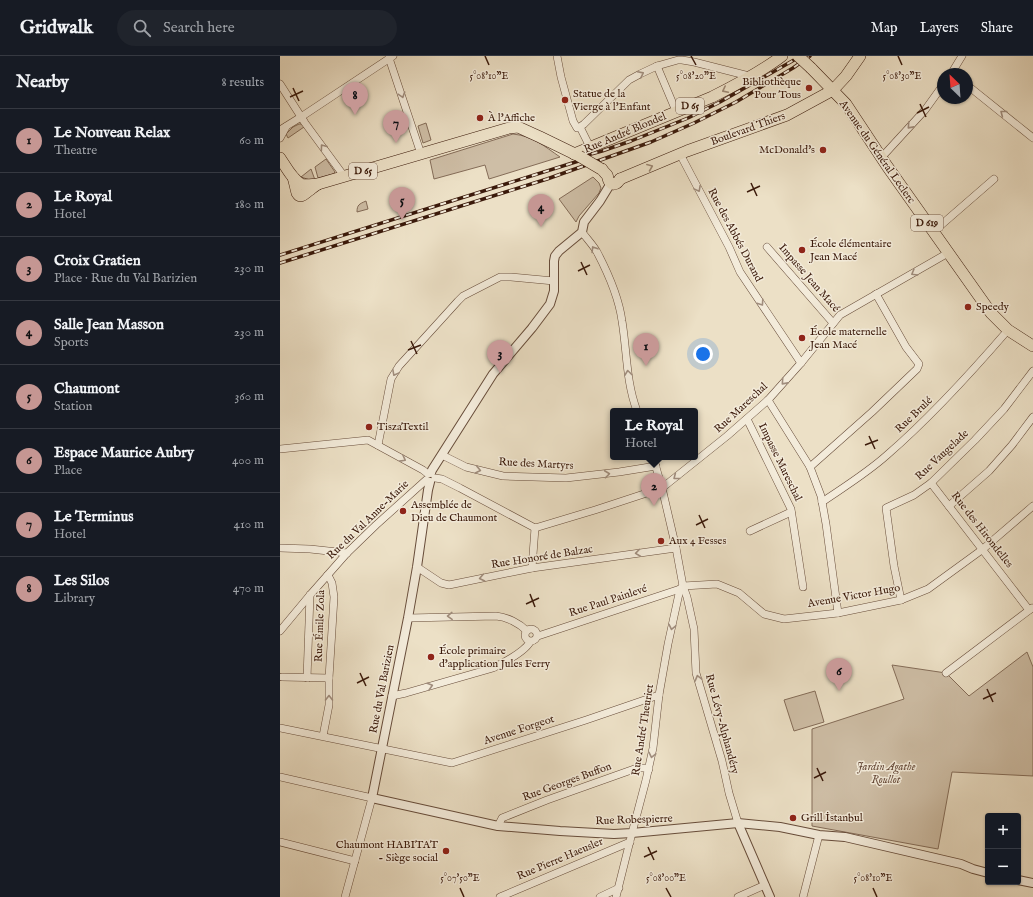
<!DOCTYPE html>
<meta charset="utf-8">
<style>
body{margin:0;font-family:"IM FELL English",serif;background:#20242c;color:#f1f3f6}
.controls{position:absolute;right:12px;bottom:12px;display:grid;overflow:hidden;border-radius:4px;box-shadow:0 1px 3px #0004}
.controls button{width:36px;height:36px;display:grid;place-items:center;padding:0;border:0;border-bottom:1px solid #363941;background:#171b24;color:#f1f3f6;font:20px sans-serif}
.compass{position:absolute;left:657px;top:12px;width:36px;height:36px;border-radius:50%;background:#171b24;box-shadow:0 1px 3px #0004;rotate:335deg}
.you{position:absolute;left:423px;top:298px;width:14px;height:14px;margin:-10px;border:3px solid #fff;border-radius:50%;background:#1a73e8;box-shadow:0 0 0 6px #1a73e833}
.badge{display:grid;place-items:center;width:26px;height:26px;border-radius:50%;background:#c59692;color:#111;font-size:13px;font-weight:700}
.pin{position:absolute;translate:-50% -33px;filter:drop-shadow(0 1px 2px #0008)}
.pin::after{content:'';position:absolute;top:21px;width:14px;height:12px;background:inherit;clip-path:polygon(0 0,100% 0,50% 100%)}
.popup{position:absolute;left:330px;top:352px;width:88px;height:52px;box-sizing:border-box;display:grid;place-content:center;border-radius:4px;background:#171b24;filter:drop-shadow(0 1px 3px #0005);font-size:13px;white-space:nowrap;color:#9ea1a6}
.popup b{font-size:15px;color:#f1f3f6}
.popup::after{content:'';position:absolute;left:50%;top:100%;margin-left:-8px;border:8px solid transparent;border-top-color:#171b24}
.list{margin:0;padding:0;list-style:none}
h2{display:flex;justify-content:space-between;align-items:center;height:52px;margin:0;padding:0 16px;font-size:17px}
h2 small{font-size:13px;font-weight:400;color:#9ea1a6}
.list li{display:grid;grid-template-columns:26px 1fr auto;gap:12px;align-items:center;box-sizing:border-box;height:64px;padding:0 16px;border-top:1px solid #363941}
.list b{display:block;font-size:15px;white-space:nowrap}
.list p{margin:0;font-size:13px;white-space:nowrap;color:#9ea1a6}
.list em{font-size:13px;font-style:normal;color:#9ea1a6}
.icon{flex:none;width:22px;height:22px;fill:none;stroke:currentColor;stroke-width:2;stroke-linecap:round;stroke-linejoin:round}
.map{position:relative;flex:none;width:753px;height:841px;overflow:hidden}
header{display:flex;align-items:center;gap:24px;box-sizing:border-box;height:56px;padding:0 20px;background:#171b24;border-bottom:1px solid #363941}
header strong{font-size:19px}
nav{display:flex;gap:22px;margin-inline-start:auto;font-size:14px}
.search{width:280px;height:36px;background:#20242c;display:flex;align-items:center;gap:10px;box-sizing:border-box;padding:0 14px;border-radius:22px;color:#9ea1a6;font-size:15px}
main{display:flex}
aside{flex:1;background:#171b24}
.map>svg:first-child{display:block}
.green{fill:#cebea6;stroke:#846c58}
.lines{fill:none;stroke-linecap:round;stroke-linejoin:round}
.minor-casing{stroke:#674c3a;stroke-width:8}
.tertiary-casing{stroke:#674c3a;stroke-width:10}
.primary-casing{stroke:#3b1a0b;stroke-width:12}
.minor{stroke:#f3ebda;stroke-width:7}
.tertiary{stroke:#f3ebda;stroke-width:8}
.primary{stroke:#ece0c6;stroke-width:11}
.rail-casing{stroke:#3b1a0b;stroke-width:3.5}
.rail{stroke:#f3ebda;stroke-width:2;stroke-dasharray:6;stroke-linecap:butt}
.primary-bridge-casing{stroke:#3b1a0b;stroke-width:12;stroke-linecap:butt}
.primary-bridge{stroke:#ece0c6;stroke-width:11}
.oneway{stroke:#a08d7d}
.oneway2{stroke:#9c8772}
.ticks{fill:none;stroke:#3b1a0b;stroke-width:1.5}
.poi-dot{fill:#8f2418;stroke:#f3ebda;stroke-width:1.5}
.labels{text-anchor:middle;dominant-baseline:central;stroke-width:3;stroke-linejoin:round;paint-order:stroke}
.shield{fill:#f3ebda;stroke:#725949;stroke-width:1}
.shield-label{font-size:10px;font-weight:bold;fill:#3b1a0b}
.poi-label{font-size:11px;fill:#3b1a0b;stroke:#f3ebda;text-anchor:start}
.street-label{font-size:11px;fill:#3b1a0b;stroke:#f3ebda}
.park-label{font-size:11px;font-style:italic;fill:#674b3a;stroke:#f3ebda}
.ticks-label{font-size:10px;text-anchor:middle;fill:#3b1a0b;stroke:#f3ebda;stroke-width:3;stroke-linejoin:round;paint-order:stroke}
</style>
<header>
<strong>Gridwalk</strong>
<div class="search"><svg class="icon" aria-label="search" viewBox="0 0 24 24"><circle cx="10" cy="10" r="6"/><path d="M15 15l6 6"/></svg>Search here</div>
<nav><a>Map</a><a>Layers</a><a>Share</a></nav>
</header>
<main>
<aside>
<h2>Nearby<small>8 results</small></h2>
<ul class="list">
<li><span class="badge">1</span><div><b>Le Nouveau Relax</b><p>Theatre</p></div><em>60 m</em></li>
<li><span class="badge">2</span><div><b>Le Royal</b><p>Hotel</p></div><em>180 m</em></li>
<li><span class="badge">3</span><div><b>Croix Gratien</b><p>Place · Rue du Val Barizien</p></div><em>230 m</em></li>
<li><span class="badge">4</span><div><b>Salle Jean Masson</b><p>Sports</p></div><em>230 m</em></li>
<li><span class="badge">5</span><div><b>Chaumont</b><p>Station</p></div><em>360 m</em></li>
<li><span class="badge">6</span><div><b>Espace Maurice Aubry</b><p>Place</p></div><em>400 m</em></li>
<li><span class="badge">7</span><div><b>Le Terminus</b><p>Hotel</p></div><em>410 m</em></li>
<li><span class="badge">8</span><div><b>Les Silos</b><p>Library</p></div><em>470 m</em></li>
</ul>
</aside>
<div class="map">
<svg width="753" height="841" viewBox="0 0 753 841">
<rect width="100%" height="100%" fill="#ece0c6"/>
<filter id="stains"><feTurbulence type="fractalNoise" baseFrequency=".005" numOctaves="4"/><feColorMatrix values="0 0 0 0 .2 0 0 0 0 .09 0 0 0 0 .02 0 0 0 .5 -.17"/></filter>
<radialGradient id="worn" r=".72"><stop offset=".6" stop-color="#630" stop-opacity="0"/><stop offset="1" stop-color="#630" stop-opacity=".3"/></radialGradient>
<g class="green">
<path d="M146,67L151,84L143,87L138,70Z"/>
<path d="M19,68H22L24,71L8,82L6,78L13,71Z"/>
<path d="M233,78C253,80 264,90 280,101L209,123L205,109L154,123L150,104Z"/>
<path d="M46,103L55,116L53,118L38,122L35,111Z"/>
<path d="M31,113L35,124H30L21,121Z"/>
<path d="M313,121L319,127L321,132L319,137L299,160L296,166L279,143Z"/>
<path d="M86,145L88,153L77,156C77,149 79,148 86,145Z"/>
<path d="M747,596L753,611V720L672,716L658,793L532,770V673L624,643L612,609L666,617L689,640Z"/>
<path d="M535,635L544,666L514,675L504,644Z"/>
</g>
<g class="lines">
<defs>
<g id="minor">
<path d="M277,0L281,21L293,65L297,72L300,71L304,68L349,24L360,18L377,10L398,4H402L414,6L469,20"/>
<path d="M109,2L141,98"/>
<path d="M377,10L396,55"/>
<path d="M671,18L682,0"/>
<path d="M0,28L25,67L64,120"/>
<path d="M687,29L753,82"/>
<path d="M300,71L310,91"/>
<path d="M0,74L21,61L113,0"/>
<path d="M0,82L6,71"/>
<path d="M400,98L449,191L460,216L521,307"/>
<path d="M601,102L645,54L663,29"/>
<path d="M302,176C307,183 313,189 317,196C327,215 339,243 342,265C347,295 346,326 357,355"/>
<path d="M653,176L714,123"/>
<path d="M487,191L553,267"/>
<path d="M488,344L530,411L541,440L546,468L558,557"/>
<path d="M467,363L511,453L523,531"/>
<path d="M98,389L111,323L119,310L178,245L183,240L220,221H231L274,225"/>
<path d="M0,393L88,384L143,414L148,418"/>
<path d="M162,399L186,411L223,420L286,422L339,416L376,410"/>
<path d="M373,401L382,432L396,492L403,530L407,541L414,573L416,617L442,705L449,737L458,767"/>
<path d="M530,411L592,356L637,313L639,308L626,291L596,238"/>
<path d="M155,422L162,423L180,432L255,472L315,454L382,432L447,380L488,344L521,307L560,259L668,197"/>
<path d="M651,427L749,554"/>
<path d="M542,446C564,431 587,417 607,399C651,361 690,318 728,274"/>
<path d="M669,450L709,415L732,389L753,361"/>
<path d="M470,475L511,456"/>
<path d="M0,492L30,493L67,497"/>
<path d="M137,511L161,527L169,529L252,512L396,492"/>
<path d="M252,512L255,472"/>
<path d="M621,544L614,510L606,452L634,439L651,427L695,384L724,353L753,315"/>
<path d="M128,562L216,560C227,561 239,567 247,575"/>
<circle cx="251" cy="579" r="6"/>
<path d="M0,575L30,539L67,497L96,469L146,424"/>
<path d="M258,580L400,533L403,530L437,528L459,537L484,558L504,563L558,557L621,544L648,533L703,493L753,450"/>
<path d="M666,617L752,552"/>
<path d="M2,621L49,622"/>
<path d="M27,622L30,539"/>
<path d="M112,640L126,637L213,612C223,607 245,595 250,586"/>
<path d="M0,672L172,707L306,664L379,639"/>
<path d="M43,680L49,649V622L54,541L52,527L49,521L47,520"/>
<path d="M0,721L92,742L65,841"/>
<path d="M218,770L222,762L267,744L357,712H364L369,713"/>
<path d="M0,786L75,805"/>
<path d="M220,841L350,786"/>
<path d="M320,841L339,832"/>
<path d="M336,841L352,777L366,724L373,692L379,639L388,588L400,533"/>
<path d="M458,841L485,829"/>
<path d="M523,841L539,779"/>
</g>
<g id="tertiary">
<path d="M151,417L152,414L213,318L252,272L270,248L274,235V205L275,200L279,195L302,176L304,166L320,145L331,127"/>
<path d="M150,426L148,434L137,511L128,562L92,742L218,770L280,775L334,778L352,777L458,767L500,771L539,779L565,781L681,808L693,813L708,817"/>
<path d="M458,767L490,841"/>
<path d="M738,824L753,827"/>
</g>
<g id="primary">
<path d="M531,12L566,48L607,110L711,257L728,274L753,290"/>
<path d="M294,98L432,41C456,29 481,16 502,0"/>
<path d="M0,102C6,111 12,123 21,128C26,130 33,128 38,128L229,72L238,71L260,81L299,100"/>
<path d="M322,113C323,115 325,117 327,119C328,121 328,124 329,125C333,131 338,127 340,123"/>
<path d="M13,121C14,124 16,134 17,137C21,144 26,136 30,134C32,132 35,130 38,128"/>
<path d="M340,123L407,95L507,59L553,34L566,20L580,0"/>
</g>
</defs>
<use href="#minor" class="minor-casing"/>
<use href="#tertiary" class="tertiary-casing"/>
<use href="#primary" class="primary-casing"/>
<use href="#minor" class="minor"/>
<use href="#tertiary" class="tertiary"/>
<use href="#primary" class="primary"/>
<defs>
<g id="rail">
<path d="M300,101L322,95L351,85L408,62L440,46L521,0"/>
<path d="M0,199L305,103"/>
<path d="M0,207L267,123L371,86L414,67L456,46L513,12L530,0"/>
</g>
</defs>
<use href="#rail" class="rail-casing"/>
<use href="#rail" class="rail"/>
<defs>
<g id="primary-bridge">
<path d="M518,0L531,12"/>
<path d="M299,100L321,113"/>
</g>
</defs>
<use href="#primary-bridge" class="primary-bridge-casing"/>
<use href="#primary-bridge" class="primary-bridge"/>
</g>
<defs><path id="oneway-chevron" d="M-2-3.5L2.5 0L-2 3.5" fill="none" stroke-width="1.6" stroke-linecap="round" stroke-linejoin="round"/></defs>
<g class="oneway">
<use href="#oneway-chevron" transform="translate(361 18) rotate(-27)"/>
<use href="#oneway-chevron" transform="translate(122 39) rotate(72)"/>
<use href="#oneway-chevron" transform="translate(723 57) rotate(-142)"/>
<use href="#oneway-chevron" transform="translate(630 70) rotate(132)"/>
<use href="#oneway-chevron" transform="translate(43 91) rotate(-126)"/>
<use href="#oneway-chevron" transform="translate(418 133) rotate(62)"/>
<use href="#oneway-chevron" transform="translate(314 193) rotate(-122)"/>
<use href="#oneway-chevron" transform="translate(634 217) rotate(150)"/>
<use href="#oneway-chevron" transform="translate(481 247) rotate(56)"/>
<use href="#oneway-chevron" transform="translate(115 317) rotate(118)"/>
<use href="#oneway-chevron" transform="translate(348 317) rotate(-97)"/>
<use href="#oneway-chevron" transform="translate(504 326) rotate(132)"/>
<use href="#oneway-chevron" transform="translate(123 403) rotate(28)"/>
<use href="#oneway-chevron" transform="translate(198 414) rotate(13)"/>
<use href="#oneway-chevron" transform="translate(327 418) rotate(-7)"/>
<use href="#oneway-chevron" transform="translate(396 421) rotate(142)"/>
<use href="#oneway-chevron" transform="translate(358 497) rotate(172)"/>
<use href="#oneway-chevron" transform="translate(202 522) rotate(168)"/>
<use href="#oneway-chevron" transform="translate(170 560) rotate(178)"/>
<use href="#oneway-chevron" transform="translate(392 571) rotate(102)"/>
<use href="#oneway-chevron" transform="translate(418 622) rotate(-105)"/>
<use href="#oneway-chevron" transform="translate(150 630) rotate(-16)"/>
<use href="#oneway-chevron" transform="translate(49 642) rotate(-90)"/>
<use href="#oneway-chevron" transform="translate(372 699) rotate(102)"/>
</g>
<g class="oneway2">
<use href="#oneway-chevron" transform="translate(445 34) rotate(153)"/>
<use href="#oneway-chevron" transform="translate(370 111) rotate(-22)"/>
</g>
<path class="ticks" d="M205,0L209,9M411,0L416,9M618,0L622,9M13,32L19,45M10,41L23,35M640,48L646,61M637,57L649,51M471,127L477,140M467,136L480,130M301,206L307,219M298,215L310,209M131,285L137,298M128,294L141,289M589,380L595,393M585,389L598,384M419,459L425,472M416,469L428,463M250,538L255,551M246,548L259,542M80,617L86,630M77,627L89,621M707,633L713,646M703,643L716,637M537,712L543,725M534,722L546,716M368,791L374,804M364,801L377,795M180,832L184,841M386,832L391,841M593,832L597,841"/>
<g class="poi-dot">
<circle cx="529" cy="32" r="4"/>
<circle cx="285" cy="44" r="4"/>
<circle cx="200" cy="62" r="4"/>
<circle cx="543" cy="94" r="4"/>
<circle cx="522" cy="194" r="4"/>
<circle cx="688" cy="251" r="4"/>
<circle cx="522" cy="282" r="4"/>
<circle cx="89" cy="371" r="4"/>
<circle cx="123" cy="455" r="4"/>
<circle cx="381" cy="485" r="4"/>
<circle cx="151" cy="601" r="4"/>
<circle cx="513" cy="762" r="4"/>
<circle cx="166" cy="795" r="4"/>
</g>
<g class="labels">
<g class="shield">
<rect x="396" y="42" width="28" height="16" rx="3"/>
<rect x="69" y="107" width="28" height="16" rx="3"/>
<rect x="631" y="159" width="32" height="16" rx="3"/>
</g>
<g class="shield-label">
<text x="410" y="50">D 65</text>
<text x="83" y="115">D 65</text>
<text x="647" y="167">D 619</text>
</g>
<g class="poi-label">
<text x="521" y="26" text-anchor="end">Bibliothèque<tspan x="521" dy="13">Pour Tous</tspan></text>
<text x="293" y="38">Statue de la<tspan x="293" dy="13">Vierge à l'Enfant</tspan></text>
<text x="208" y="62">À l'Affiche</text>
<text x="535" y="94" text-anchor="end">McDonald's</text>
<text x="530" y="188">École élémentaire<tspan x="530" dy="13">Jean Macé</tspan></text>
<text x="696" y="251">Speedy</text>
<text x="530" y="276">École maternelle<tspan x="530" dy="13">Jean Macé</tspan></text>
<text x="97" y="371">TiszaTextil</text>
<text x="131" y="449">Assemblée de<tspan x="131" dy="13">Dieu de Chaumont</tspan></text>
<text x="389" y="485">Aux 4 Fesses</text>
<text x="159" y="595">École primaire<tspan x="159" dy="13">d'application Jules Ferry</tspan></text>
<text x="521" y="762">Grill İstanbul</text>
<text x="158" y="789" text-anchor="end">Chaumont HABITAT<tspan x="158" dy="13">- Siège social</tspan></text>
</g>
<g class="street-label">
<text transform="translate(468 73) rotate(-20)">Boulevard Thiers</text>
<text transform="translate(345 77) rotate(-23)">Rue André Blondel</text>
<text transform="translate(597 96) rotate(55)">Avenue du Général Leclerc</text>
<text transform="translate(455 179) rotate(62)">Rue des Abbés Durand</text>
<text transform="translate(529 222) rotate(49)">Impasse Jean Macé</text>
<text transform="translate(461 352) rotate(-43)">Rue Mareschal</text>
<text transform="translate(634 359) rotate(-44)">Rue Brulé</text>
<text transform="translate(662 399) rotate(-43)">Rue Vaugelade</text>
<text transform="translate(500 406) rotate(64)">Impasse Mareschal</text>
<text transform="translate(256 408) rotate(3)">Rue des Martyrs</text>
<text transform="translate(88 464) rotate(-44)">Rue du Val Anne-Marie</text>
<text transform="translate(702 474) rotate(52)">Rue des Hirondelles</text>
<text transform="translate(262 501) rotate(-9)">Rue Honoré de Balzac</text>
<text transform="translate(574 540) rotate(-10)">Avenue Victor Hugo</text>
<text transform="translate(328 545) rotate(-18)">Rue Paul Painlevé</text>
<text transform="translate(40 570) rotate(-88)">Rue Émile Zola</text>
<text transform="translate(102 633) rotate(-79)">Rue du Val Barizien</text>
<text transform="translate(442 668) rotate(75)">Rue Lévy-Alphandéry</text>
<text transform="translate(239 674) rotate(-18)">Avenue Forgeot</text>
<text transform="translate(363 674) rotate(-81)">Rue André Theuriet</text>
<text transform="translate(287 726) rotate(-20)">Rue Georges Buffon</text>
<text transform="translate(354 764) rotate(-2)">Rue Robespierre</text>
<text transform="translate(280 803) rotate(-23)">Rue Pierre Haeusler</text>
</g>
<g class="park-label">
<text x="606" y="711">Jardin Agathe<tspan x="606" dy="13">Roullot</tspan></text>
</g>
</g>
<g class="ticks-label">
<text x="209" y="23">5°08'10"E</text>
<text x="416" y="23">5°08'20"E</text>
<text x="622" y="23">5°08'30"E</text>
<text x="180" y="825">5°07'50"E</text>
<text x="386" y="825">5°08'00"E</text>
<text x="593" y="825">5°08'10"E</text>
</g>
<rect width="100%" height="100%" filter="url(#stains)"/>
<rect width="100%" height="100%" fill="url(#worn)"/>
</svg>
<div class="controls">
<button>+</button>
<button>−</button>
</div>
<svg class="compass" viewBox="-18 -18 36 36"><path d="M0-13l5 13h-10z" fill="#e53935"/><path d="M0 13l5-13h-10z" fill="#9ea1a6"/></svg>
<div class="you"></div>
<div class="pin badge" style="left:366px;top:310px">1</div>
<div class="pin badge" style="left:374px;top:450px">2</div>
<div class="popup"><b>Le Royal</b>Hotel</div>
<div class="pin badge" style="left:220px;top:317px">3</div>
<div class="pin badge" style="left:261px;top:171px">4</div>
<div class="pin badge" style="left:122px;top:164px">5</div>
<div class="pin badge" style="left:559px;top:635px">6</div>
<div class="pin badge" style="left:116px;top:87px">7</div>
<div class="pin badge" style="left:75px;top:59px">8</div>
</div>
</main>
